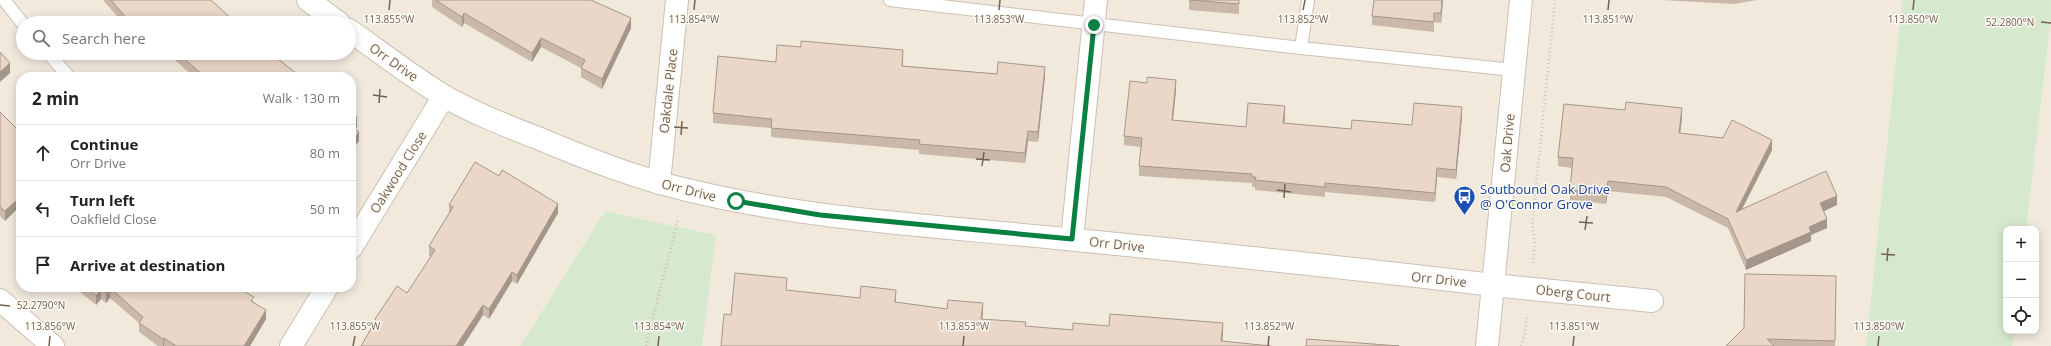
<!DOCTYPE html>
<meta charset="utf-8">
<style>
body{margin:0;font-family:"Open Sans",sans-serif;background:#f2f2f2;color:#222}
.controls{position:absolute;right:12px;bottom:12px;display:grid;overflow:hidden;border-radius:8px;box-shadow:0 2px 10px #0003}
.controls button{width:36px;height:36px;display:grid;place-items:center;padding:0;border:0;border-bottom:1px solid #e0e0e0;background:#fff;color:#222;font:20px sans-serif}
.stop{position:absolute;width:12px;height:12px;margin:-9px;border:3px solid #0b8043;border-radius:50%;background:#fff}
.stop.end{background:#0b8043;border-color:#fff;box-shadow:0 1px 4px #0008}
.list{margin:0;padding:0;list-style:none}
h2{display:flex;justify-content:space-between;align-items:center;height:52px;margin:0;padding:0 16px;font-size:17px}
h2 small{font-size:13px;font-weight:400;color:#767676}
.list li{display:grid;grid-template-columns:26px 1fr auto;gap:12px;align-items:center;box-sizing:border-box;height:56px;padding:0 16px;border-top:1px solid #e0e0e0}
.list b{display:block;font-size:15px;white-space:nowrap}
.list p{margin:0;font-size:13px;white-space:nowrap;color:#767676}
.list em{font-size:13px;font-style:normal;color:#767676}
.icon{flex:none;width:22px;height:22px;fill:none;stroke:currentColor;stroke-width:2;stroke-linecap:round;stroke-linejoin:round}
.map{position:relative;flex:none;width:2051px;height:346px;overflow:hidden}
.search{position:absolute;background:#fff;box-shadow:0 2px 10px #0003;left:16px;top:16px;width:340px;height:44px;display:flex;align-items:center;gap:10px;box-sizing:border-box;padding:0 14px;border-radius:22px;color:#767676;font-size:15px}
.panel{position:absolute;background:#fff;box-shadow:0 2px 10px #0003;left:16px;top:72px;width:340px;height:220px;border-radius:16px}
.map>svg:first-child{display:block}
.residential{fill:#f2e9dd;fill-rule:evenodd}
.green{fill:#d6e8cd}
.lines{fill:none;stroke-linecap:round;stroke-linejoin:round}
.service-casing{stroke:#ccc0b4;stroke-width:14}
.minor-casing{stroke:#ccc0b4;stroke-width:24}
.tertiary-casing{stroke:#ccc0b4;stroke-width:24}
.path{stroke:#d2bdab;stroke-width:2.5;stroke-dasharray:1 3;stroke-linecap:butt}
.service{stroke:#fff;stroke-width:12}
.minor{stroke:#fff;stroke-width:22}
.tertiary{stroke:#fff;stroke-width:22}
.wall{fill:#cab9ab}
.shaded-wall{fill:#a4968b}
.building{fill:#ebd7c7;stroke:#a4968b}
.route{stroke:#0b8043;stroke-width:5}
.ticks{fill:none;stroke:#746152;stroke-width:1.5}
.labels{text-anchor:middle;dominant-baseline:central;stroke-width:3;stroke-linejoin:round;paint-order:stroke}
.street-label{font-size:13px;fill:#746152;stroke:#fdfaf4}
.transit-label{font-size:13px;fill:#164399;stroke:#fdfaf4;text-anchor:start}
.ticks-label{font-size:10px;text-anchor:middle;fill:#746152;stroke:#fdfaf4;stroke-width:3;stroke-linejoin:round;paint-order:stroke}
</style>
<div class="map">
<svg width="2051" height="346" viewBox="0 0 2051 346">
<rect width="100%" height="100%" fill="#fbf7ee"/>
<g class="residential">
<path d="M0,0H1902L1866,346H702L716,235L605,211L520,346H0ZM23,23H349V53H23ZM21,77H351V287H21Z"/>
<path d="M2051,20V346H2012L2014,331H2036V229H2026Z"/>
</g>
<g class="green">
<path d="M1902,0H2051V20L2026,229H2006V331H2014L2012,346H1866Z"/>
<path d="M605,211L716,235L702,346H520Z"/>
</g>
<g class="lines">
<defs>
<g id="service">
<path d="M4,0L23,24"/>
<path d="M890,0L1301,48L1514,70"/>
<path d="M1301,48L1308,0"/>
<path d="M48,53L69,77"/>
</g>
<g id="minor">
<path d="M659,183L677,0"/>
<path d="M1072,239L1096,0"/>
<path d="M351,248L444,96"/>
<path d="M1493,285L1652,301"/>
<path d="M0,300L53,346"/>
<path d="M291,346L327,287"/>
</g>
<g id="tertiary">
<path d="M308,0L339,23"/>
<path d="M349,30C380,52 410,75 442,95C473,113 507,126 540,139C588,159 636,178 687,190C811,220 939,226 1066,239C1208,253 1351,268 1493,285"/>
<path d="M1487,346L1521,0"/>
</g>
</defs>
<use href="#service" class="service-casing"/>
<use href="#minor" class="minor-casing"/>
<use href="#tertiary" class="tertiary-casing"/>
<g class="path">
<path d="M1533,263L1535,241L1532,226L1555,0"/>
<path d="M646,346L678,219"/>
<path d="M1521,346L1525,334L1527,315"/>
</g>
<use href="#service" class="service"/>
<use href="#minor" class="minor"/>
<use href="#tertiary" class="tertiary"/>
</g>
<g class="wall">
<path d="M103,0H211L236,23H123Z"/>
<path d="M432,0H591L631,28L602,89L581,77V68L541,47L532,62L464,23L462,27L432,7Z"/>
<path d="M1189,0H1239V14L1189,10Z"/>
<path d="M1443,0L1441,23L1434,22V32L1372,25V16Z"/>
<path d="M1660,0H1757L1734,4Z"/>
<path d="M167,53H270L301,77H194Z"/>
<path d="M903,60V66L997,74L1045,76L1038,142L1028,141L1025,163L919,154V150L771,137V128L713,123V113L776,62Z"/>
<path d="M1176,90L1173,120L1246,127L1285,116L1284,123L1351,129L1412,125L1462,117L1456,179L1437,177L1435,202L1325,192V197L1255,190V187H1252V183L1139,176V166L1141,147L1124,145V136Z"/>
<path d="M0,112L21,133V216L16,210L5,221L0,216Z"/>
<path d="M1682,118L1680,134L1772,150L1742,209L1837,205L1824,211L1827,228L1811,235V241L1746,270L1728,228L1666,197L1608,191L1606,204L1570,200V190L1572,168L1558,166V157Z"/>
<path d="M449,205L558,213L517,284L512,281L489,319L483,315L463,346H361L375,322V319L407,293L431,257L429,256V246L449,213Z"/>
<path d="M1836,286L1835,346H1726Z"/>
<path d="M74,287H236L254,302L266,319L250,346H158L139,332V323L110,298L106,303L101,299L96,305Z"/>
</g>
<g class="shaded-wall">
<path d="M1442,0H1443L1441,23V13Z"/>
<path d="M464,13V23L462,27V17Z"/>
<path d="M631,18V28L602,89V79Z"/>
<path d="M541,38V47L532,62V53Z"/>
<path d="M10,63V73L0,82V72Z"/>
<path d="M1045,67V76L1038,142V132Z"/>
<path d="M1176,80V90L1172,129V120Z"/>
<path d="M1285,106V116L1283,133V123Z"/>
<path d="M1462,107V117L1456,179V170Z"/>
<path d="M1682,108V118L1679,143V133Z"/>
<path d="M357,117V127L351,135V125Z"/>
<path d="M1028,131V141L1025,163V153Z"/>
<path d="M359,132V141L351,152V142Z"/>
<path d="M1772,140V150L1736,221V212Z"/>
<path d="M1437,168V177L1435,202V193Z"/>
<path d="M1608,181V191L1606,204V194Z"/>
<path d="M1837,196V205L1820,213V203Z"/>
<path d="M16,201V210L5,221V211Z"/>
<path d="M558,204V213L517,284V275Z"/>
<path d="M1827,219V228L1811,235V241L1746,270V260L1809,227Z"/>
<path d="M512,272V281L489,319V309Z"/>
<path d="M110,288V298L106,303V293Z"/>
<path d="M101,290V299L96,305V295Z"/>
<path d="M896,290V299L895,312V302Z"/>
<path d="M983,303V313L981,329V319Z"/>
<path d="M483,305V315L463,346H456Z"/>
<path d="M266,310V319L250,346H244Z"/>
<path d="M1223,323V333L1222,346L1221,341Z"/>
<path d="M164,338V346H163V339Z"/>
</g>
<g class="building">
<path d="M111,0H211L236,23H128L129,21Z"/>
<path d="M436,0H591L631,18L602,79L581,68L585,60L541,38L532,53L464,13L462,17Z"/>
<path d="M1190,0H1239V4Z"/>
<path d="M1374,0H1442L1441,13H1434V22L1372,16Z"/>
<path d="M801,41L903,50L902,66L997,74L998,62L1045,67L1038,132L1028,131L1025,153L919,144L920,140L771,128L772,119L713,113L718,56L776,62L777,45L801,47Z"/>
<path d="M0,52L10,63L0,72Z"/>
<path d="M178,53H270L301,77H205Z"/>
<path d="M1147,77L1176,80L1172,120L1246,127L1248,103L1285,106L1283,123L1351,129L1352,120L1412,125L1414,103L1462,107L1456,170L1437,168L1435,193L1325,183V187L1255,180L1256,177H1252V174L1139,166L1142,138L1124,136L1130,81L1147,83Z"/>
<path d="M1626,102L1682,108L1679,133L1723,138L1732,120L1772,140L1736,212L1826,171L1837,196L1820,203L1827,219L1809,227L1811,232L1746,260L1728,219L1666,187L1608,181L1606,194L1570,190L1573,158L1558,157L1564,104L1625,110Z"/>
<path d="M0,112L21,133V206L16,201L5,211L0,207Z"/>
<path d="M351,113L357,117L351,125Z"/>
<path d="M351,126L359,132L351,142Z"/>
<path d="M475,162L499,176L502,170L558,204L517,275L512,272L489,309L483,305L456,346H361L376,320L375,319L397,286L407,293L435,250L429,246L453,207L449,205Z"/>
<path d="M735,273L787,278L786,290L860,298L861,286L896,290L895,302L947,309L948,300L983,303L981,319L1026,322L1025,326L1073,330V323L1109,326L1110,314L1223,323L1221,341L1271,346H721L724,314L731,315Z"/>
<path d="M1745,274L1836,276L1835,341L1767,339L1774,346H1726L1744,328Z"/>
<path d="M86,287H236L254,297L251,301L266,310L244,346H176L164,338L163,339L139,323L143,317L110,288L106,293L101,290L96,295Z"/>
<path d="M1307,339L1399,346H1306Z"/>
</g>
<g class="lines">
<path class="route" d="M736,201L820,215L1072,239L1094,25"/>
</g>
<path class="ticks" d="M389,10L390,0M694,10L695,0M999,10L1000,0M1303,10L1305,0M1608,10L1609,0M1913,10L1914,0M2041,22L2051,23M373,95L387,97M379,103L380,89M674,127L688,128M681,135L682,121M976,159L990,160M982,166L984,152M1277,190L1291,192M1284,198L1285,184M1579,222L1593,223M1585,230L1587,216M1881,254L1895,255M1887,261L1888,248M0,305L10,306M49,346L50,336M353,346L355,336M658,346L659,336M963,346L964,336M1268,346L1269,336M1573,346L1574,336M1878,346L1879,336"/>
<defs>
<symbol id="bus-pin" viewBox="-11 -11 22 30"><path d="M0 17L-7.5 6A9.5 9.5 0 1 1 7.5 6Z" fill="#1a4fb4" stroke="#fdfaf4"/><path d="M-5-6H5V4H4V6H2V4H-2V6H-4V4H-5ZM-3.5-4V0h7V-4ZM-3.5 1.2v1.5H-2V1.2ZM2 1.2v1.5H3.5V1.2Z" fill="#fff"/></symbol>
</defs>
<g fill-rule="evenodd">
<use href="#bus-pin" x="1452" y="184" width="25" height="34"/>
</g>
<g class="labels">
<g class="street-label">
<text transform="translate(394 62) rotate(35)">Orr Drive</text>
<text transform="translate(668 91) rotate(-84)">Oakdale Place</text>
<text transform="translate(1507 143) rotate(-85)">Oak Drive</text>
<text transform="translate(398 172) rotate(-58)">Oakwood Close</text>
<text transform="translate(689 190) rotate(14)">Orr Drive</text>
<text transform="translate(1117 244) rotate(6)">Orr Drive</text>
<text transform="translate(1439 279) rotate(6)">Orr Drive</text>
<text transform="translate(1573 293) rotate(6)">Oberg Court</text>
</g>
<g class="transit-label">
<text x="1480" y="189">Soutbound Oak Drive<tspan x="1480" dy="15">@ O'Connor Grove</tspan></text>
</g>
</g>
<g class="ticks-label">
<text x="389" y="23">113.855°W</text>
<text x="694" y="23">113.854°W</text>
<text x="999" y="23">113.853°W</text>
<text x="1303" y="23">113.852°W</text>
<text x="1608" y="23">113.851°W</text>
<text x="1913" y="23">113.850°W</text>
<text x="2010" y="26">52.2800°N</text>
<text x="41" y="309">52.2790°N</text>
<text x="50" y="330">113.856°W</text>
<text x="355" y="330">113.855°W</text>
<text x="659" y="330">113.854°W</text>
<text x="964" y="330">113.853°W</text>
<text x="1269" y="330">113.852°W</text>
<text x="1574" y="330">113.851°W</text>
<text x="1879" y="330">113.850°W</text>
</g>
</svg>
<div class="controls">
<button>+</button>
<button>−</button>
<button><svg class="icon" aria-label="locate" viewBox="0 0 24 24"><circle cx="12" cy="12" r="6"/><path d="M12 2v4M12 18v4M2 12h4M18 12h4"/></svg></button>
</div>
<div class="stop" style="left:736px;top:201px"></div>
<div class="stop end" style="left:1094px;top:25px"></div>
<div class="search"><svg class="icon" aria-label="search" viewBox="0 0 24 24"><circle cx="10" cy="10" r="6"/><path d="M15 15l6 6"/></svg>Search here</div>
<section class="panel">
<h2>2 min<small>Walk · 130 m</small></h2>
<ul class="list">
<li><svg class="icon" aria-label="ahead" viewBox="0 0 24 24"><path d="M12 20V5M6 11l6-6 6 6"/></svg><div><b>Continue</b><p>Orr Drive</p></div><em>80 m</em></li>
<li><svg class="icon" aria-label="left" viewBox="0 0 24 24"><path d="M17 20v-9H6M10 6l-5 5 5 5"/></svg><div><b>Turn left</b><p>Oakfield Close</p></div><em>50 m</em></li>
<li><svg class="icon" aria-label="arrive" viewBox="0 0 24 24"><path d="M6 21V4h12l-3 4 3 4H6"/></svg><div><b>Arrive at destination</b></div></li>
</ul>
</section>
</div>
